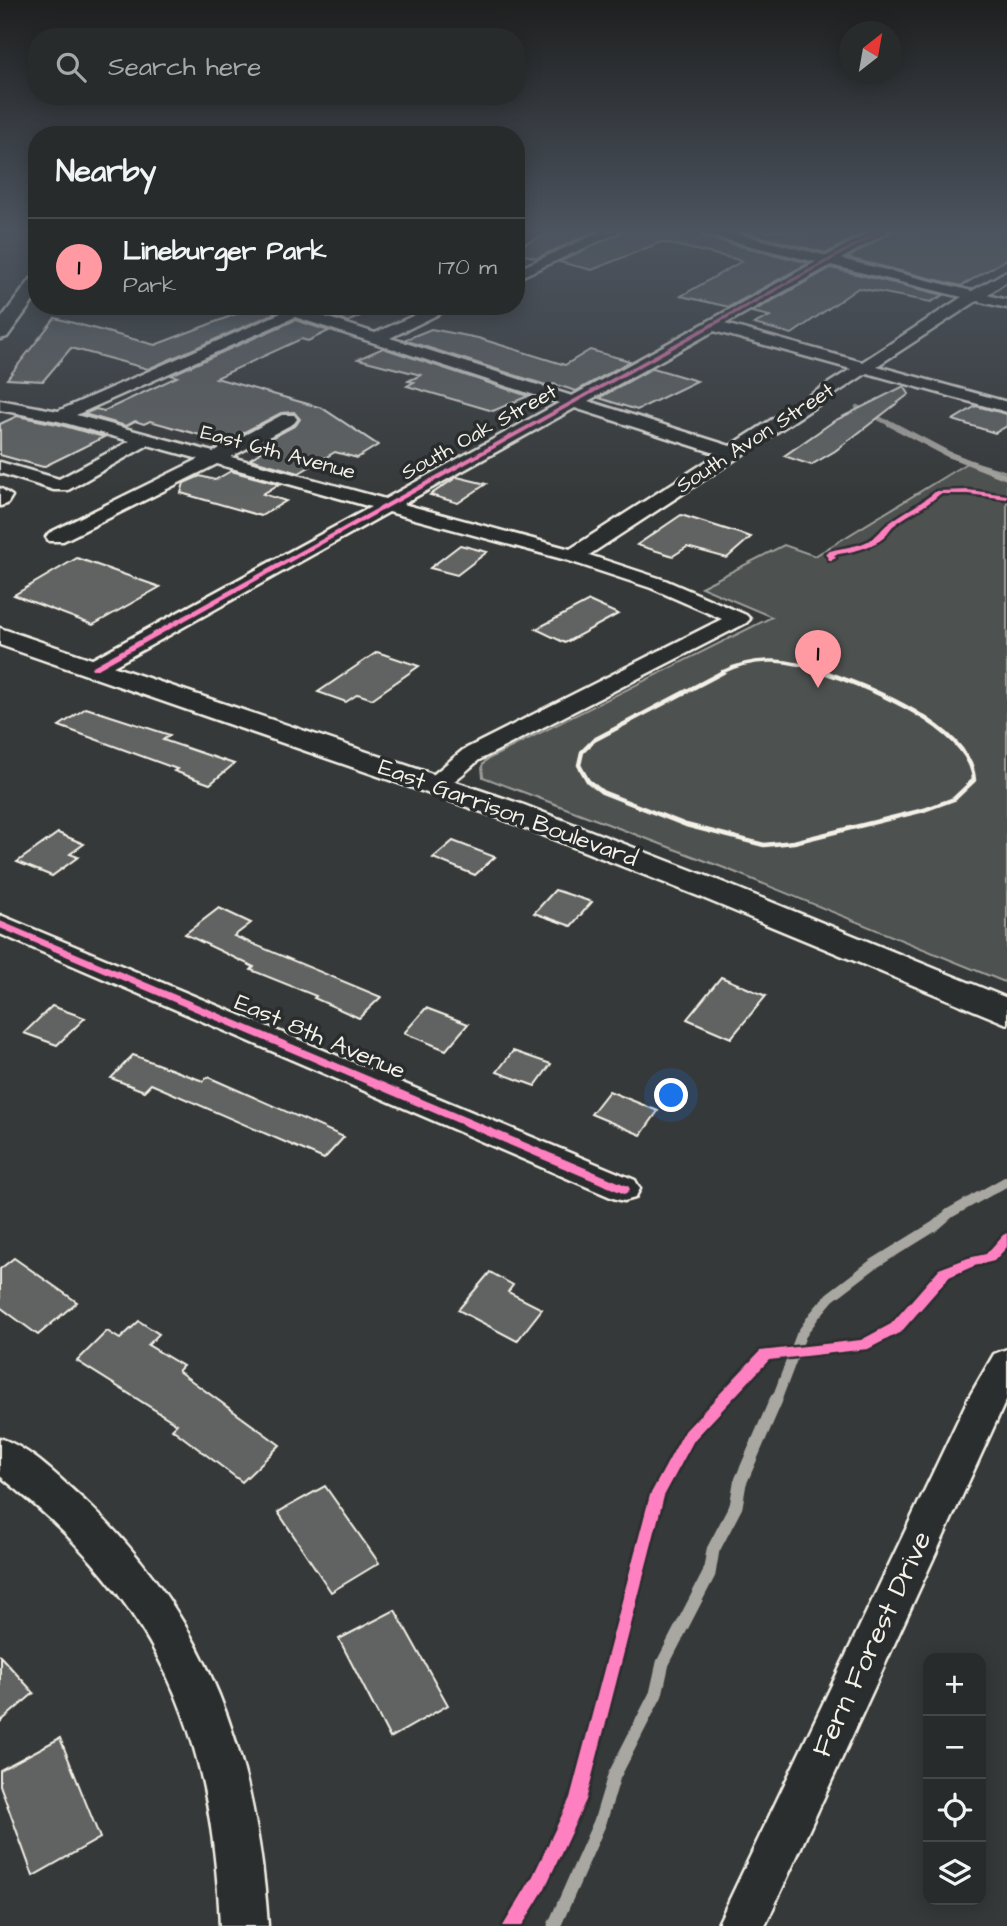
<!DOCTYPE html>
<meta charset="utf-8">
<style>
body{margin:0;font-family:"Architects Daughter",sans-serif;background:#303333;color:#f1f3f6}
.controls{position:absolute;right:21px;bottom:21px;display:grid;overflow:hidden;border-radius:14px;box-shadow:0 4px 18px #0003}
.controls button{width:63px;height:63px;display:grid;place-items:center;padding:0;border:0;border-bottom:2px solid #444747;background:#282b2b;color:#f1f3f6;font:35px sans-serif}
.compass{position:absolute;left:839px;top:21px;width:63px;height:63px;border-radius:50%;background:#282b2b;box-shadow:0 4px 18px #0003;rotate:31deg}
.you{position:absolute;left:672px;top:1096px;width:24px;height:24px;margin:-18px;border:5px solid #fff;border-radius:50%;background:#1a73e8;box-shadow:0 0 0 10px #1a73e833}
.badge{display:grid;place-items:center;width:46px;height:46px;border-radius:50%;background:#ff9aa2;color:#111;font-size:23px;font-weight:700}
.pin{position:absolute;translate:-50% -58px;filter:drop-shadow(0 2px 4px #0008)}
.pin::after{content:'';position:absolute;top:37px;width:24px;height:21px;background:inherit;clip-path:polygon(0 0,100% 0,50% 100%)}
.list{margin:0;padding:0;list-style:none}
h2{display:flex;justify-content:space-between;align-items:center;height:91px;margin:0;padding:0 28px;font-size:30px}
h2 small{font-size:23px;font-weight:400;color:#a5a7a9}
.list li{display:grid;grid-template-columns:46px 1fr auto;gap:21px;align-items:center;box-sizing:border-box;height:98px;padding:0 28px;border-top:2px solid #444747}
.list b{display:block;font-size:26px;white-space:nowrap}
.list p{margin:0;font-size:23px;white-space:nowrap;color:#a5a7a9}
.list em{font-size:23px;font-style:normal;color:#a5a7a9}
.icon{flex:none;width:38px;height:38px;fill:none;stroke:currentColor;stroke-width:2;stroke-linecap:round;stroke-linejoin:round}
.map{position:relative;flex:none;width:1007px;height:1926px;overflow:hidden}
.search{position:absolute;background:#282b2b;box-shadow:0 4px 18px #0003;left:28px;top:28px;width:497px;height:77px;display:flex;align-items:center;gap:18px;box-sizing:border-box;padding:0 24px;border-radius:28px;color:#a5a7a9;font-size:26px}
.panel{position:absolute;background:#282b2b;box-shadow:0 4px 18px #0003;left:28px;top:126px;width:497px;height:189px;border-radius:28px}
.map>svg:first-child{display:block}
.green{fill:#4e514f;stroke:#a1a19c;stroke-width:2}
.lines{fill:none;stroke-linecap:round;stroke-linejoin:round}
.stream-far3{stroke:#a8a7a1;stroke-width:4.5}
.stream-far2{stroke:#a8a7a1;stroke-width:6}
.stream-far1{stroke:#a8a7a1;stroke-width:10}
.stream{stroke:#a8a7a1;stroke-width:13}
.building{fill:#616362;stroke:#f4f1e8;stroke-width:2}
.minor-casing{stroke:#f4f1e8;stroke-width:5}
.major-casing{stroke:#f4f1e8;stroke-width:5}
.minor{fill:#2a2d2e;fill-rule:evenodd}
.major{fill:#2a2d2e;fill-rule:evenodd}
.rail-far1{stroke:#f4f1e8;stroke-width:3.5}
.rail{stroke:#f4f1e8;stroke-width:4.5}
.cycleway-casing{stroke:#2a2d2e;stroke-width:5}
.cycleway{fill:#ff80c0;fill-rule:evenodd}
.labels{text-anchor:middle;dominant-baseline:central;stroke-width:7;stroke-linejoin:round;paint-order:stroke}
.far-street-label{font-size:21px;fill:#f4f1e8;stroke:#2a2d2e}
.street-label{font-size:24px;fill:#f4f1e8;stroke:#2a2d2e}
.near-street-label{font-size:28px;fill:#f4f1e8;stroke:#2a2d2e}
</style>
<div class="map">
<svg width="1007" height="1926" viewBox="0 0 1007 1926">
<rect width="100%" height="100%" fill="#363939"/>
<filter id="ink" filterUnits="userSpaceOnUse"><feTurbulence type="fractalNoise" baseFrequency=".0143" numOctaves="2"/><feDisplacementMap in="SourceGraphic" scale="14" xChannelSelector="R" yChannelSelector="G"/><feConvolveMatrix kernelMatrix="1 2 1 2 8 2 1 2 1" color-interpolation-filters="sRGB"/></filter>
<g filter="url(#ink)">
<path class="green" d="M970,461L1007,472V983L727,869L483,777L482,766L486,760L772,617L701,587L784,545L815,556Z"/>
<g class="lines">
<path class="stream-far3" d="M857,407L892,425"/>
<path class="stream-far2" d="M889,423L948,454L1007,477"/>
<path class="stream-far1" d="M776,1401L801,1335L814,1316L830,1297L872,1265L935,1226L950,1213L1007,1181"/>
<path class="stream" d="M554,1926L600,1822L614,1776L656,1694L663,1663L709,1574L713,1550L736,1506L740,1483L776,1400"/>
</g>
<g class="building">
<path d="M552,231H596L537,258L516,253V248Z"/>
<path d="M623,231H700L703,237L809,263L729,307L681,296L742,261L735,259L661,242L592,270L559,262Z"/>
<path d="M737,231H866L827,253Z"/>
<path d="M892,231H1007V259L961,286L848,258Z"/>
<path d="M831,268L944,295L931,302L858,288L792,334L754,324L770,316L752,312Z"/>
<path d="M257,306H265L275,313L148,369L71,348L43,381L7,379L55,318L155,345Z"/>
<path d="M300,306H380L348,322Z"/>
<path d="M295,320L329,331L308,341L301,339L216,378L322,408L378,445L357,458L335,452L299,473L250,459L261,452L251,449L296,425L300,419L294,412L281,413L225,442L150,421L144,424L135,421L126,426L84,414L96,409L104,411L177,377L171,375Z"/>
<path d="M431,329L478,338L565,365L590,350L630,361L576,391L554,384L549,386L404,340Z"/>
<path d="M383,348L528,396L493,411L407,386L414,382L408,381L421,375L358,359Z"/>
<path d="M653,368L697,381L637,410L599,398Z"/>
<path d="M904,386L909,394L835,451L811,465L784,456L834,421Z"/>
<path d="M976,406L1007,414V426L995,433L953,420Z"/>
<path d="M17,416L57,424L104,437L43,467L0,455V424Z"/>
<path d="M231,471L279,484L263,494L286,501L261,516L181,493L184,483L200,476L215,480Z"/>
<path d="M457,477L486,484L458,503L430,495Z"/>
<path d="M681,515L751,537L727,558L687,547L673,556L637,545Z"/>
<path d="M460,545L487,552L457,575L430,568Z"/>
<path d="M77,558L160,587L93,625L14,595Z"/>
<path d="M589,601L618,614L565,643L536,629Z"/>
<path d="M377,652L419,666L372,699L358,694L346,702L318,692Z"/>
<path d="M86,708L170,735L163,740L234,764L210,784L174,771L177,769L59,726Z"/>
<path d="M58,833L84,844L70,854L78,857L52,876L17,862Z"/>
<path d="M453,841L495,857L475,875L433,858Z"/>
<path d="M555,890L592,902L571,926L534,913Z"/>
<path d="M219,908L251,923L234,936L381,997L359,1018L314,998L316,996L251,970L254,967L185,934Z"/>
<path d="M721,977L766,996L731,1038L687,1019Z"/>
<path d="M52,1006L85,1018L57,1045L24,1033Z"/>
<path d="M426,1008L468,1024L446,1050L404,1033Z"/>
<path d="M513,1051L551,1064L535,1086L497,1072Z"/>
<path d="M133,1055L203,1081L208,1077L344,1137L324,1159L151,1084L144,1091L111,1078Z"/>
<path d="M609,1091L658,1111L641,1135L591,1114Z"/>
<path d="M14,1258L77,1302L38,1335L0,1307V1269Z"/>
<path d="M490,1272L513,1285L508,1292L542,1309L517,1341L458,1310Z"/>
<path d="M139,1321L159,1334L148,1345L183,1366L178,1371L280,1445L242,1482L172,1429L177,1424L77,1361L107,1331L120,1339Z"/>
<path d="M325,1486L379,1563L331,1592L278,1512Z"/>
<path d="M395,1610L448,1705L390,1738L339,1639Z"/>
<path d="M0,1656L34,1693L0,1722Z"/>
<path d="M60,1738L100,1838L33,1876L0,1785V1770Z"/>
</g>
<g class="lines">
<defs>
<g id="minor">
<path d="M603,231H621L516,279V270Z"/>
<path d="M702,231H726L827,256L872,231H889L841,259L972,291L1007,271V281L987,295L1007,300V308L977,301L877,366L1007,402V412L867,373L589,555L665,580L746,615L750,619L746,623L479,760C464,772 446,794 425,789L422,784L463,750L722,619L651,588L566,560L389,512L103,672H87L84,667L87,662L371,507L217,464L63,541H49L46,537L49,533L199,459L148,445L68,490H54L0,473V462L59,479L130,441L58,421L0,410V400L58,411L281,313L268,306H291L375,333L435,306H455L390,338L572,396L816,262L704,234ZM831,265L962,297L862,362L725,324ZM295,317L559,403L385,499L231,457L294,423L297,419L294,415H282L213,452L76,415ZM714,331L851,369L730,446L588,401ZM575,408L718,454L570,549L403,504Z"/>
<path d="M0,488L12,496L7,504L0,506Z"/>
<path d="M0,915L635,1180L640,1189L635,1198L624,1201L613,1198L0,934Z"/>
<path d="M1007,1349V1398L765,1926H717L968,1399L994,1354Z"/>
<path d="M0,1438C32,1449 60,1479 85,1501C209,1617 257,1759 268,1926H220C212,1728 157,1600 0,1476Z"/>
</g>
<g id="major">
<path d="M37,278V296L7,337L0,339V320L31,279Z"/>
<path d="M0,628L524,805L722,882L1007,998V1024L698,896L502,819L0,645Z"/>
</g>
</defs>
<use href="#minor" class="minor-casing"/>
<use href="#major" class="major-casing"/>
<use href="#minor" class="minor"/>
<use href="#major" class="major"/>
<path class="rail-far1" d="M720,673C757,654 791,660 829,673"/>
<path class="rail" d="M723,672L594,740L582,752L579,765L588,781L602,792L686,825L764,845L794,842L924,810L954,799L974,780C971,727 868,687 824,672"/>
<defs>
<g id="cycleway">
<path d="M878,231H884L98,669H92L91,667Z"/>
<path d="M968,490L1007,495V499L968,494H940C926,507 908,514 893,526C889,530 887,535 882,539C868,549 850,552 834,555L836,558L832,560H829L825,553C838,547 855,548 868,541C877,537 882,528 889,523C905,511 921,504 936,491Z"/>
<path d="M0,921L628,1186L630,1189L628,1192L624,1194L620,1192L0,928Z"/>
<path d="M1007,1233V1247L994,1261L974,1266L949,1277L901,1332L868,1349L769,1360L694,1440L664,1496L586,1800L545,1888L522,1926H503L533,1876L570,1798L650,1495L684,1432L760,1351L861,1340L891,1324L939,1269L968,1258L986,1254L1003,1235Z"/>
</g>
</defs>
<use href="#cycleway" class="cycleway-casing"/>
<use href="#cycleway" class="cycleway"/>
</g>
</g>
<linearGradient id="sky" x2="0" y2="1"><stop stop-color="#1e1f1f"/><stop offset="0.46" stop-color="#4c545f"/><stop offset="1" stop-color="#4c545f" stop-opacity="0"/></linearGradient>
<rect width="1007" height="501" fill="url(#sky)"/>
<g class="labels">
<g class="far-street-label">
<text transform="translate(479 432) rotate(-29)">South Oak Street</text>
<text transform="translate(755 438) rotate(-33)">South Avon Street</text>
<text transform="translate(278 452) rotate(15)">East 6th Avenue</text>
</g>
<g class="street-label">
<text transform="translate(508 813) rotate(20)">East Garrison Boulevard</text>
<text transform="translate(320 1037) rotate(23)">East 8th Avenue</text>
</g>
<g class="near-street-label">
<text transform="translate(872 1644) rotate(-65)">Fern Forest Drive</text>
</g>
</g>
</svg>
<div class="controls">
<button>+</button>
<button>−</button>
<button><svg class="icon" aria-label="locate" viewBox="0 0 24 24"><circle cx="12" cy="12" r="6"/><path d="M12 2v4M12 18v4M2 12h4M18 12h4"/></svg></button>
<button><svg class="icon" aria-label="layers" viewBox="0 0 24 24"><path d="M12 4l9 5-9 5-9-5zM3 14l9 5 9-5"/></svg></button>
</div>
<svg class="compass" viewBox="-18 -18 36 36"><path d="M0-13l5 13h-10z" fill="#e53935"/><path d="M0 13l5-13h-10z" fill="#a5a7a9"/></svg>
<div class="you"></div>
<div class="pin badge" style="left:818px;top:688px">1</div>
<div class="search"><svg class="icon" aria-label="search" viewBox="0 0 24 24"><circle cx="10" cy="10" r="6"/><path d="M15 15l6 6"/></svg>Search here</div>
<section class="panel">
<h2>Nearby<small></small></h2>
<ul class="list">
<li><span class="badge">1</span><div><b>Lineburger Park</b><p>Park</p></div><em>170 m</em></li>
</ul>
</section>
</div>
